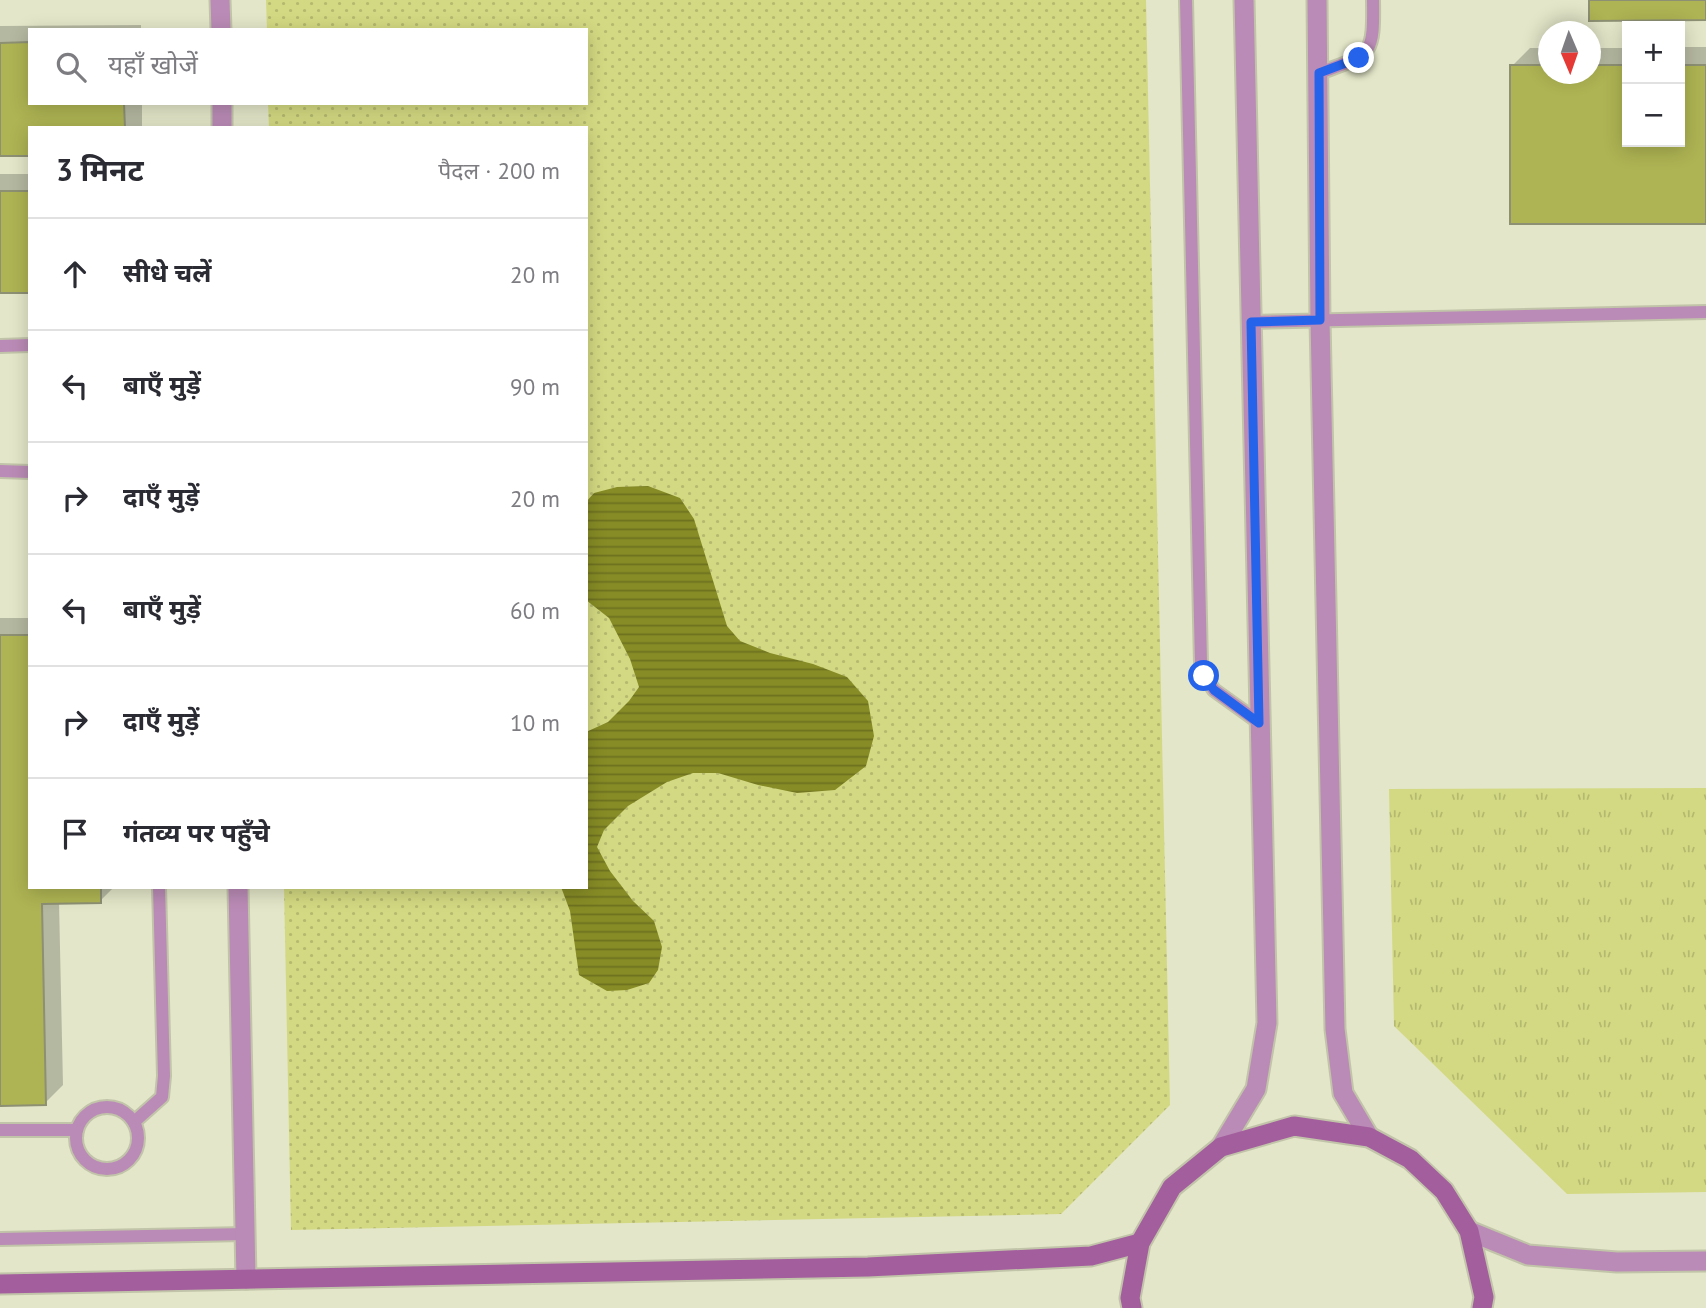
<!DOCTYPE html>
<html lang="hi">
<meta charset="utf-8">
<style>
body{margin:0;font-family:"PT Sans","Noto Sans Devanagari",sans-serif;background:#f7f7f7;color:#2b2b33}
.controls{position:absolute;right:21px;top:21px;display:grid;overflow:hidden;border-radius:0px;box-shadow:0 4px 18px #0003}
.controls button{width:63px;height:63px;display:grid;place-items:center;padding:0;border:0;border-bottom:2px solid #e1e1e2;background:#fff;color:#2b2b33;font:35px sans-serif}
.compass{position:absolute;left:1538px;top:21px;width:63px;height:63px;border-radius:50%;background:#fff;box-shadow:0 4px 18px #0003;rotate:178deg}
.stop{position:absolute;width:21px;height:21px;margin:-16px;border:5px solid #2563eb;border-radius:50%;background:#fff}
.stop.end{background:#2563eb;border-color:#fff;box-shadow:0 2px 7px #0008}
.list{margin:0;padding:0;list-style:none}
h2{display:flex;justify-content:space-between;align-items:center;height:91px;margin:0;padding:0 28px;font-size:30px}
h2 small{font-size:23px;font-weight:400;color:#7c7c81}
.list li{display:grid;grid-template-columns:46px 1fr auto;gap:21px;align-items:center;box-sizing:border-box;height:112px;padding:0 28px;border-top:2px solid #e1e1e2}
.list b{display:block;font-size:26px;white-space:nowrap}
.list em{font-size:23px;font-style:normal;color:#7c7c81}
.icon{flex:none;width:38px;height:38px;fill:none;stroke:currentColor;stroke-width:2;stroke-linecap:round;stroke-linejoin:round}
.map{position:relative;flex:none;width:1706px;height:1308px;overflow:hidden}
.search{position:absolute;background:#fff;box-shadow:0 4px 18px #0003;left:28px;top:28px;width:560px;height:77px;display:flex;align-items:center;gap:18px;box-sizing:border-box;padding:0 24px;border-radius:0px;color:#7c7c81;font-size:26px}
.panel{position:absolute;background:#fff;box-shadow:0 4px 18px #0003;left:28px;top:126px;width:560px;height:763px;border-radius:0px}
.map>svg:first-child{display:block}
.grass{fill:url(#grass-dots)}
.park{fill:url(#park-tufts)}
.water{fill:url(#water-rules)}
.shadow{fill:#0003}
.building{fill:#aeb453;stroke:#8d9073;stroke-width:2}
.lines{fill:none;stroke-linecap:round;stroke-linejoin:round}
.service-casing{stroke:#c2c4a9;stroke-width:16}
.tertiary-casing{stroke:#c2c4a9;stroke-width:23}
.secondary-casing{stroke:#c2c4a9;stroke-width:23}
.service{stroke:#ba8bb6;stroke-width:12}
.tertiary{stroke:#ba8bb6;stroke-width:19}
.secondary{stroke:#a35e9e;stroke-width:19}
.route{stroke:#2563eb;stroke-width:9}
</style>
<div class="map">
<svg width="1706" height="1308" viewBox="0 0 1706 1308">
<defs>
<pattern id="grass-dots" width="8" height="8" patternUnits="userSpaceOnUse" patternTransform="scale(1.75)"><rect width="8" height="8" fill="#d3d982"/><path d="M2 2h.1M6 6h.1" fill="none" stroke="#b4b96f" stroke-width="1.8" stroke-linecap="round"/></pattern>
<pattern id="park-tufts" width="24" height="20" patternUnits="userSpaceOnUse" patternTransform="scale(1.75)"><rect width="24" height="20" fill="#d3d982"/><path d="M3 7l-1-3M5 7V3M7 7l1-3M15 17l-1-3M17 17v-4M19 17l1-3" fill="none" stroke="#b4b96f"/></pattern>
<pattern id="water-rules" width="6" height="5" patternUnits="userSpaceOnUse" patternTransform="scale(1.75)"><rect width="6" height="5" fill="#878c26"/><path d="M0 2.5h6" fill="none" stroke="#6d711f"/></pattern>
</defs>
<rect width="100%" height="100%" fill="#e3e6c8"/>
<path class="grass" d="M266,0H1146L1170,1105L1061,1214L291,1230L284,887H586V128H269L268,103H586V30H267Z"/>
<path class="park" d="M1706,788V1192L1567,1194L1394,1026L1389,789Z"/>
<path class="water" d="M648,486L680,498L694,519L727,626L740,641L770,653L813,664L847,677L868,701L874,736L866,766L835,790L797,793L758,785L718,773H693L667,782L628,806L604,830L597,847L610,871L633,901L654,921L662,947L658,970L649,983L627,990L607,991L579,975L570,911L561,887H586V732L608,722L629,701L639,687L630,659L609,618L586,600V502L594,493L617,487Z"/>
<g class="shadow">
<path d="M141,25V30H30V103H142V128H30L0,154V26Z"/>
<path d="M1680,47H1706V222L1512,66L1530,48H1548V74H1590V48H1627V142H1680Z"/>
<rect x="0" y="174" width="30" height="117"/>
<path d="M0,618H30V887H114L100,901L59,902L63,1085L45,1103L0,1104Z"/>
</g>
<g class="building">
<path d="M1589,0H1706V20L1589,21Z"/>
<path d="M30,42V103H124L125,128H30V156H0V43Z"/>
<path d="M1510,65H1548V74H1590V65H1627V142H1680V65H1706V224H1510Z"/>
<rect x="0" y="191" width="30" height="102"/>
<path d="M0,635H30V887H101V903L42,904L46,1105L0,1106Z"/>
</g>
<g class="lines">
<defs>
<g id="service">
<path d="M1186,0L1201,663L1204,675L1214,690L1260,723"/>
<path d="M1319,73C1371,54 1374,58 1373,0"/>
<path d="M1251,322L1706,312"/>
<path d="M0,346L30,345"/>
<path d="M0,471L30,472"/>
<circle cx="107" cy="1138" r="31"/>
<path d="M134,1122L162,1097L164,1076L159,887"/>
<path d="M0,1130H77"/>
<path d="M0,1239L245,1234"/>
</g>
<g id="tertiary">
<path d="M220,0L221,30"/>
<path d="M1317,0L1320,320L1335,1029L1343,1093L1369,1137"/>
<path d="M222,103V128"/>
<path d="M238,887L246,1279"/>
<path d="M1221,1147L1256,1089L1267,1023L1244,0"/>
<path d="M1469,1231L1528,1255L1617,1262L1706,1261"/>
</g>
<g id="secondary">
<path d="M0,1284L868,1267L1091,1256L1140,1243"/>
<path d="M1132,1308L1130,1298L1140,1243L1172,1187L1221,1147L1294,1126L1369,1137L1410,1159L1444,1191L1469,1231L1484,1297L1482,1308"/>
</g>
</defs>
<use href="#service" class="service-casing"/>
<use href="#tertiary" class="tertiary-casing"/>
<use href="#secondary" class="secondary-casing"/>
<use href="#service" class="service"/>
<use href="#tertiary" class="tertiary"/>
<use href="#secondary" class="secondary"/>
</g>
<g class="lines">
<path class="route" d="M1204,676L1214,690L1259,723L1251,322L1320,320L1319,73L1359,58"/>
</g>
</svg>
<div class="controls">
<button>+</button>
<button>−</button>
</div>
<svg class="compass" viewBox="-18 -18 36 36"><path d="M0-13l5 13h-10z" fill="#e53935"/><path d="M0 13l5-13h-10z" fill="#7c7c81"/></svg>
<div class="stop" style="left:1204px;top:676px"></div>
<div class="stop end" style="left:1359px;top:58px"></div>
<div class="search"><svg class="icon" aria-label="search" viewBox="0 0 24 24"><circle cx="10" cy="10" r="6"/><path d="M15 15l6 6"/></svg>यहाँ खोजें</div>
<section class="panel">
<h2>3 मिनट<small>पैदल · 200 m</small></h2>
<ul class="list">
<li><svg class="icon" aria-label="ahead" viewBox="0 0 24 24"><path d="M12 20V5M6 11l6-6 6 6"/></svg><div><b>सीधे चलें</b></div><em>20 m</em></li>
<li><svg class="icon" aria-label="left" viewBox="0 0 24 24"><path d="M17 20v-9H6M10 6l-5 5 5 5"/></svg><div><b>बाएँ मुड़ें</b></div><em>90 m</em></li>
<li><svg class="icon" aria-label="right" viewBox="0 0 24 24"><path d="M7 20v-9h11M14 6l5 5-5 5"/></svg><div><b>दाएँ मुड़ें</b></div><em>20 m</em></li>
<li><svg class="icon" aria-label="left" viewBox="0 0 24 24"><path d="M17 20v-9H6M10 6l-5 5 5 5"/></svg><div><b>बाएँ मुड़ें</b></div><em>60 m</em></li>
<li><svg class="icon" aria-label="right" viewBox="0 0 24 24"><path d="M7 20v-9h11M14 6l5 5-5 5"/></svg><div><b>दाएँ मुड़ें</b></div><em>10 m</em></li>
<li><svg class="icon" aria-label="arrive" viewBox="0 0 24 24"><path d="M6 21V4h12l-3 4 3 4H6"/></svg><div><b>गंतव्य पर पहुँचे</b></div></li>
</ul>
</section>
</div>
